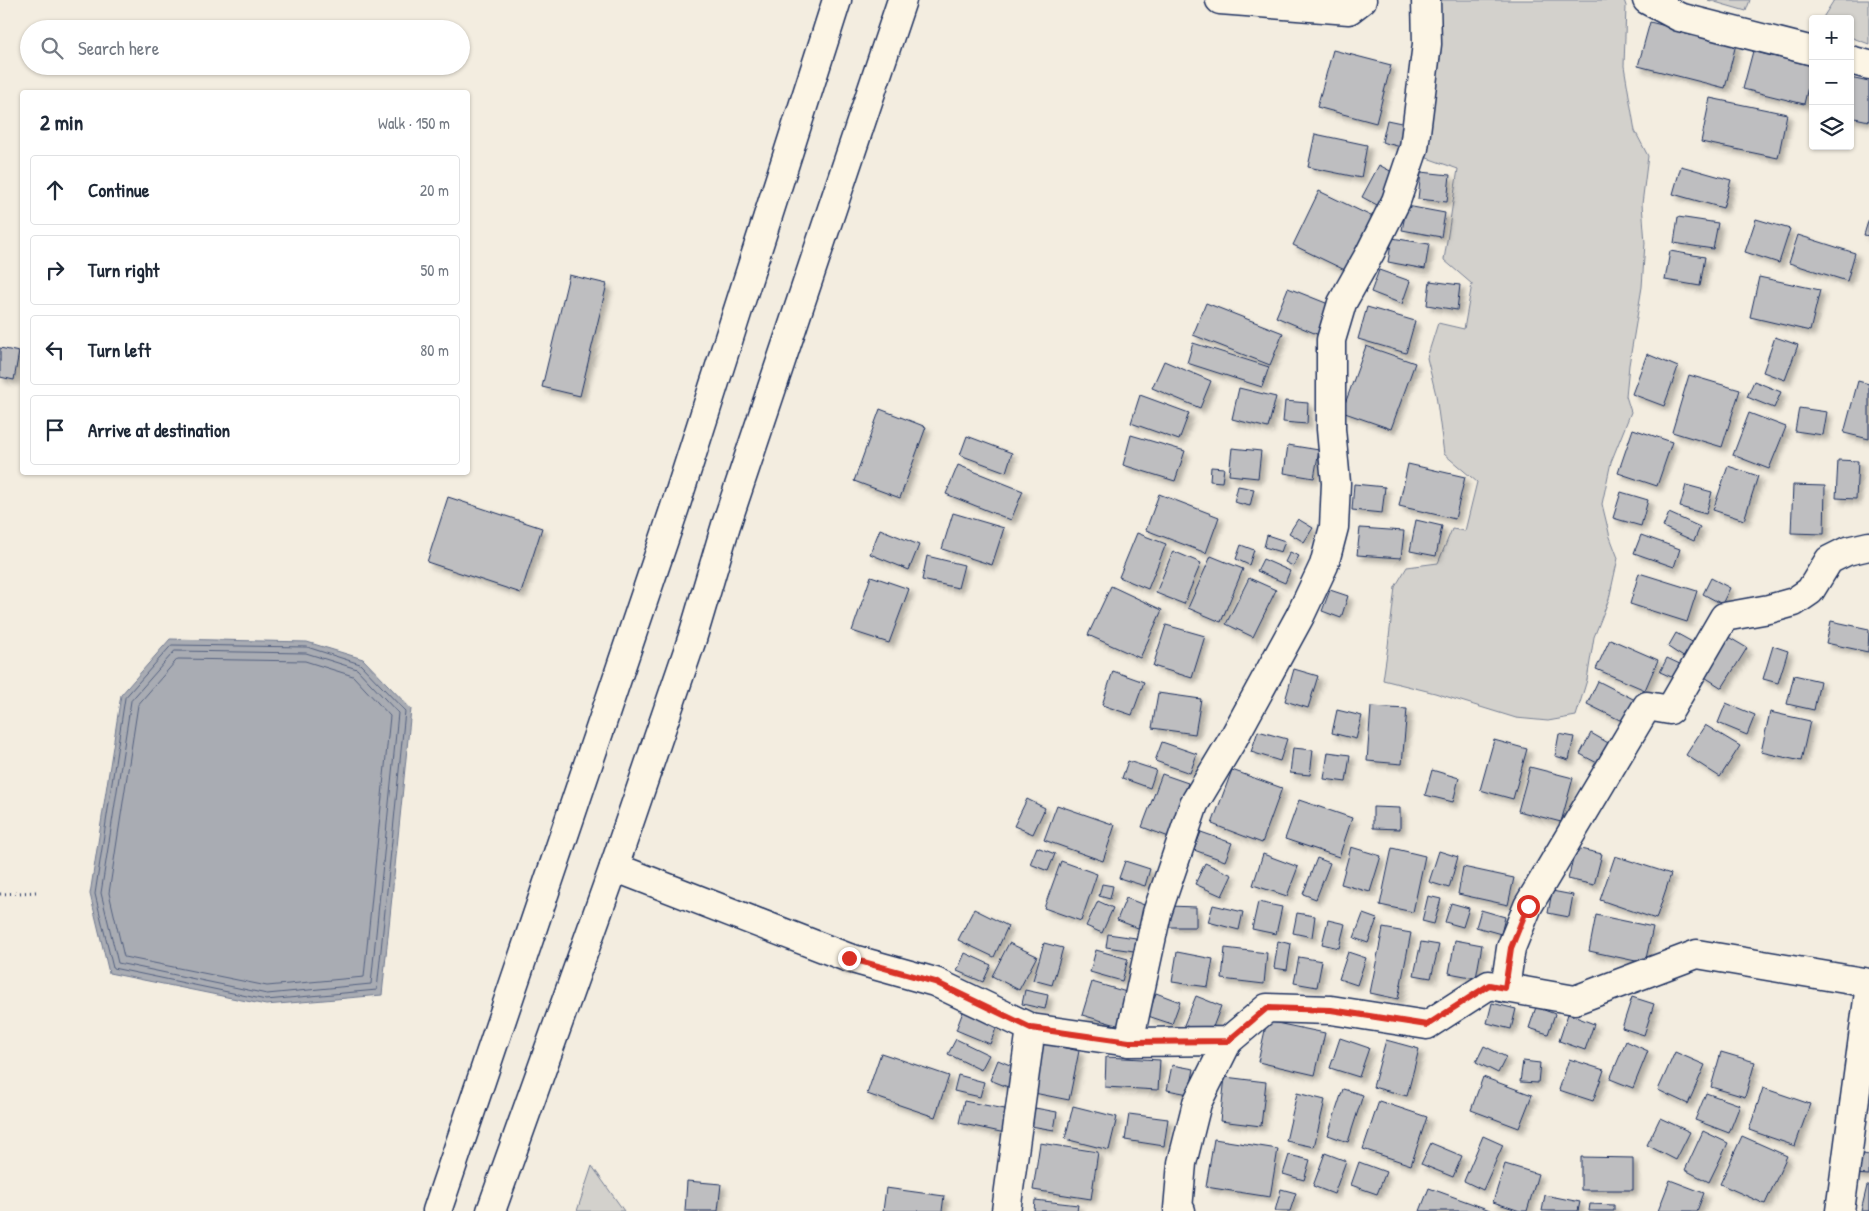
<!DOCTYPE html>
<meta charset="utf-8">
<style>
body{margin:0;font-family:"Patrick Hand",sans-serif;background:#f6f6f7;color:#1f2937}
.controls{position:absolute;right:15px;top:15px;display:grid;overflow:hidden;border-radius:5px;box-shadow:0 1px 4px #0004}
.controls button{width:45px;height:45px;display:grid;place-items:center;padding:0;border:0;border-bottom:1px solid #e0e1e3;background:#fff;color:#1f2937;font:25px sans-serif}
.stop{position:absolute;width:15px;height:15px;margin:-11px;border:4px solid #d93025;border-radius:50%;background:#fff}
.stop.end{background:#d93025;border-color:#fff;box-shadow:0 1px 5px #0008}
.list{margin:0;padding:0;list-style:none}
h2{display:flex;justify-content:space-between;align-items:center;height:65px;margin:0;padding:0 20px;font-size:21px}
h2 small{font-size:16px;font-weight:400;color:#747a83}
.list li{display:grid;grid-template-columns:32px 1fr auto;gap:15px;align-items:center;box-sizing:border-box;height:70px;margin:0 10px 10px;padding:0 10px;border:1px solid #e0e1e3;border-radius:5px}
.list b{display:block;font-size:19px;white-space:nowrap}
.list em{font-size:16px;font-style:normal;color:#747a83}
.icon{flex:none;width:28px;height:28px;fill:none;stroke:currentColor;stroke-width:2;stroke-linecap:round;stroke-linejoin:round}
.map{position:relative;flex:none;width:1869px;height:1211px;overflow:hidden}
.search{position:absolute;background:#fff;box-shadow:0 1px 4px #0004;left:20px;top:20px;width:450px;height:55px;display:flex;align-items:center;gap:12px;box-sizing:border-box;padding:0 18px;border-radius:28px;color:#747a83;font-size:19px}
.panel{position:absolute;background:#fff;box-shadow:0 1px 4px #0004;left:20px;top:90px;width:450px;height:385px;border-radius:5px}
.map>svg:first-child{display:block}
.green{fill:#d3d1cc;stroke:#778095}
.water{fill:#a9acb3;stroke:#707a91}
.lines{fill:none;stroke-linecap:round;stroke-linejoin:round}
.shore{stroke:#546180;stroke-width:1}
.building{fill:#bebec0;stroke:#1b2f5e;filter:url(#shadow)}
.street-casing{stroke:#1b2f5e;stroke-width:31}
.highway-casing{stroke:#1b2f5e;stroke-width:31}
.path{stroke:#1b2f5e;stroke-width:3;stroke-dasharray:1 4;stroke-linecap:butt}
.street{stroke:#fcf5e5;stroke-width:28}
.highway{stroke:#fcf5e5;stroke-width:28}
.route{stroke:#d93025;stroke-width:6}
</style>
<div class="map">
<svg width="1869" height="1211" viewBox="0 0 1869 1211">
<defs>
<filter id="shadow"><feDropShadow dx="4.5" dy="4.5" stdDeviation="2.5" flood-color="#0004"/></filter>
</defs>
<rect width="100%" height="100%" fill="#f3ede0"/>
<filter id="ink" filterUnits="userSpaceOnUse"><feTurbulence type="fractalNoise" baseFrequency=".02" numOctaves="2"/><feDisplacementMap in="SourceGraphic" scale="10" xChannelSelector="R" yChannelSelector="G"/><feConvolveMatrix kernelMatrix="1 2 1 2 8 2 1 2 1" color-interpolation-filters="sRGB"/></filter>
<g filter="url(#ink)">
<g class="green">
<path d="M1438,0H1624L1626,6L1624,66L1635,131L1648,156L1642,204L1645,243L1642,287L1629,365L1626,396L1631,412L1611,462L1602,504L1610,537L1618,558L1609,599L1594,637L1587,680L1576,716L1548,721L1516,718L1435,693L1383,680L1388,646L1395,587L1407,567L1438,563L1452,529L1465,531L1477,482L1444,454L1436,395L1427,358L1438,323L1464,329L1472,284L1444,260L1458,169L1427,158Z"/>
<path d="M1708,0H1750L1746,11Z"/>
<path d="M1834,0H1869V44L1850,37V19H1822Z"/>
<path d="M592,1166L624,1211H577Z"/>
</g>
<path class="water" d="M170,639L307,642L363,659L411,709L382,995L266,1005L109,973L90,894L121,695Z"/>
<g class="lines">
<g class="shore">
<path d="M172,645L307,647L360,664L405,711L377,990L266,1000L113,968L95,894L125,698Z"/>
<path d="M175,651L306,653L357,669L398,713L371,984L267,994L118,963L101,893L131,701Z"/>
<path d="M178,659L305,661L353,676L390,716L364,977L267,986L124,957L109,893L138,705Z"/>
</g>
</g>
<g class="building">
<path d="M1650,22L1736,44L1725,88L1638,66Z"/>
<path d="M1333,50L1391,65L1376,123L1317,107Z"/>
<path d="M1753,51L1813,66L1804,104L1743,89Z"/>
<path d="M1850,78L1869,82V121L1850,117Z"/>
<path d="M1710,98L1787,114L1778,158L1701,142Z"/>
<path d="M1387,120L1406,124L1401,147L1382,142Z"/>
<path d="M1315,134L1367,145L1361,178L1308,167Z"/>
<path d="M1379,165L1396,174L1379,206L1362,197Z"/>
<path d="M1681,166L1731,180L1723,208L1673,194Z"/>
<path d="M1421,172L1450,175L1447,202L1418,199Z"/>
<path d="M1319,191L1375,218L1349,272L1293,245Z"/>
<path d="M1407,206L1445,213L1441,237L1402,230Z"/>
<path d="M1678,217L1718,223L1713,249L1674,243Z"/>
<path d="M1869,218V236L1864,235Z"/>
<path d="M1756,219L1790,229L1779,263L1745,252Z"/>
<path d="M1798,235L1855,253L1847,281L1789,263Z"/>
<path d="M1392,238L1429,244L1425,269L1388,262Z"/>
<path d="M1670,251L1705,257L1700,286L1665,280Z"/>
<path d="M1379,270L1410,281L1402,304L1371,292Z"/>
<path d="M569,275L607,284L580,396L542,387Z"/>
<path d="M1759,277L1820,290L1810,331L1750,317Z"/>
<path d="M1430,281L1460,285L1457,310L1427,305Z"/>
<path d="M1288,288L1331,305L1319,335L1276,317Z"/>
<path d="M1206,303L1283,333L1270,365L1193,335Z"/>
<path d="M1367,307L1415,321L1406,353L1358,339Z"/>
<path d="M1775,337L1798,345L1785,380L1763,372Z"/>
<path d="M1193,343L1269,367L1262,387L1187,363Z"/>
<path d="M1366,346L1415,363L1391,429L1342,412Z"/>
<path d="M0,348L19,352L14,380L0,377Z"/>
<path d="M1647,354L1678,367L1664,406L1632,394Z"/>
<path d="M1164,361L1211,381L1200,408L1152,388Z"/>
<path d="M1689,375L1740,390L1722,447L1672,432Z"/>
<path d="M1754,381L1781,392L1774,408L1747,397Z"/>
<path d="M1858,381L1869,384V439L1844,433Z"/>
<path d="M1239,388L1276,397L1268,428L1232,419Z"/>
<path d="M1140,395L1189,413L1179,440L1131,423Z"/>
<path d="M1285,401L1308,403L1307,424L1283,422Z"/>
<path d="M1799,408L1827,412L1823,435L1795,431Z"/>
<path d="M880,409L926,427L900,498L854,481Z"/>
<path d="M1749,413L1786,427L1769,469L1733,455Z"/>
<path d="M1633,429L1672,442L1657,486L1618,473Z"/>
<path d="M1131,435L1185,451L1175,481L1123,465Z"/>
<path d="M967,436L1012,453L1006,472L960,455Z"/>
<path d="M1288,445L1319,450L1314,478L1284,473Z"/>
<path d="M1232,448L1261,451L1258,478L1229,475Z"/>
<path d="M1838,460L1858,461L1856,499L1836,498Z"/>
<path d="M1408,464L1465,477L1455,519L1399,506Z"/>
<path d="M958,465L1023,491L1011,520L946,494Z"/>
<path d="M1728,466L1758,476L1744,520L1713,510Z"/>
<path d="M1211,467L1224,468L1222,482L1210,481Z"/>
<path d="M1354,484L1385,487L1382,513L1352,510Z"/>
<path d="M1686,485L1712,492L1706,514L1680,507Z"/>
<path d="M1793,485L1825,486L1824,534L1791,533Z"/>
<path d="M1238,486L1254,489L1250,506L1234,502Z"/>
<path d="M1621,492L1648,500L1641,526L1613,518Z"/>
<path d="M1159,494L1219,517L1206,553L1146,530Z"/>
<path d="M448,497L542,528L521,593L427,562Z"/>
<path d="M953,513L1004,528L992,565L942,549Z"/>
<path d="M1669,513L1700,527L1694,541L1663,527Z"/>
<path d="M1298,519L1313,528L1304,542L1289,533Z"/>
<path d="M1416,520L1442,526L1436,556L1410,551Z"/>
<path d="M1360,528L1404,531L1401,558L1357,555Z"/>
<path d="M880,529L919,545L909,570L870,554Z"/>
<path d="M1137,533L1166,544L1148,589L1119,577Z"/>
<path d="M1267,535L1285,541L1281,552L1264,547Z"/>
<path d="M1641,535L1680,549L1674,567L1634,553Z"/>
<path d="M1241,545L1254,550L1249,565L1236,559Z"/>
<path d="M1173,551L1201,563L1184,604L1156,593Z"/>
<path d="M1290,552L1299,556L1293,566L1285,562Z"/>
<path d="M927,556L964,565L958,588L922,580Z"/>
<path d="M1211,556L1243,569L1221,622L1188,608Z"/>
<path d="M1263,559L1290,571L1285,583L1257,571Z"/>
<path d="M1639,573L1697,591L1687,622L1630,604Z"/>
<path d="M871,576L909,589L889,643L852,631Z"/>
<path d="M1249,578L1276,590L1253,637L1226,624Z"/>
<path d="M1711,578L1730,588L1722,604L1703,594Z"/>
<path d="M1111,586L1162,610L1140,658L1088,635Z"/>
<path d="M1330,590L1348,596L1341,618L1322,611Z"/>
<path d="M1831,621L1869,629L1868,652L1826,643Z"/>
<path d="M1166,625L1205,636L1192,678L1153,666Z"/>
<path d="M1676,633L1694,643L1685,658L1668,647Z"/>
<path d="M1725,635L1747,648L1722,688L1700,674Z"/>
<path d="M1610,639L1658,660L1645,690L1596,669Z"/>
<path d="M1773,646L1788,651L1778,683L1763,679Z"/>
<path d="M1667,658L1682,665L1676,679L1660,672Z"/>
<path d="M1294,669L1318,676L1308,708L1285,701Z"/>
<path d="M1113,671L1144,682L1132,715L1102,705Z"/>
<path d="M1794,675L1820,681L1814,710L1787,704Z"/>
<path d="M1598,681L1637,701L1626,723L1587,704Z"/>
<path d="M1158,693L1201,699L1195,734L1152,728Z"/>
<path d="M1726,703L1755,715L1747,735L1718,723Z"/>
<path d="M1371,707L1407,709L1402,764L1367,761Z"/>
<path d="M1337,710L1362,716L1356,739L1332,733Z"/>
<path d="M1770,712L1810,721L1801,761L1761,752Z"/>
<path d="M1705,725L1740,746L1720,777L1686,755Z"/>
<path d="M1258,731L1287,739L1280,761L1251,752Z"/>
<path d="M1591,733L1610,744L1599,764L1580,754Z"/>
<path d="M1559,734L1574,737L1569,760L1555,756Z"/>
<path d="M1494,740L1527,749L1513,799L1480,790Z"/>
<path d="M1162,742L1197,754L1190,773L1155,761Z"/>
<path d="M1293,748L1313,750L1310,775L1290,773Z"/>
<path d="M1328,752L1350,755L1346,782L1324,779Z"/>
<path d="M1128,761L1156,770L1150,788L1122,778Z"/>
<path d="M1530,767L1573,778L1561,822L1518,811Z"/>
<path d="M1232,770L1282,788L1262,843L1212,824Z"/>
<path d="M1432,770L1459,778L1453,802L1425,795Z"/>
<path d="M1162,774L1188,783L1169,837L1142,827Z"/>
<path d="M1027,799L1045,808L1033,834L1014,826Z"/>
<path d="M1299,800L1352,818L1339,857L1285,839Z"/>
<path d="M1057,805L1115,825L1103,861L1044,840Z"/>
<path d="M1373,807L1400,808V829L1373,828Z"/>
<path d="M1201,832L1232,843L1225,861L1194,850Z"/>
<path d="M1037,847L1055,854L1048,871L1030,864Z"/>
<path d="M1351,847L1381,856L1370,892L1341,884Z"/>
<path d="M1392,848L1425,856L1413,912L1380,905Z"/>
<path d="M1576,848L1602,854L1594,885L1568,879Z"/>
<path d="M1439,851L1458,857L1449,888L1429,882Z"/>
<path d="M1263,854L1298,867L1287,896L1253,885Z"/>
<path d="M1615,856L1671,874L1656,919L1600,900Z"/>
<path d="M1317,858L1330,863L1316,899L1303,894Z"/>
<path d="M1061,861L1097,874L1081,921L1044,908Z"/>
<path d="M1125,861L1150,869L1145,886L1119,878Z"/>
<path d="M1205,863L1232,875L1222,896L1195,884Z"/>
<path d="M1463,867L1514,878L1508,905L1458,894Z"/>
<path d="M1102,884L1113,886L1110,899L1099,896Z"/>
<path d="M1552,891L1573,895L1569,917L1548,913Z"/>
<path d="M1428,896L1441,899L1434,924L1422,921Z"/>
<path d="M1126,898L1147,906L1138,928L1117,920Z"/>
<path d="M1098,901L1113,908L1102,933L1086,926Z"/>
<path d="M1258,902L1282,907L1276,934L1252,929Z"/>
<path d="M1451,903L1469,908L1463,927L1445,922Z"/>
<path d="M1213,905L1243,912L1239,930L1208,922Z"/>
<path d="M1169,906L1196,907V927H1169Z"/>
<path d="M974,909L1008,926L994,957L958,940Z"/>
<path d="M1481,910L1505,917L1501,934L1476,927Z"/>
<path d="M1297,913L1315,916L1312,937L1293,933Z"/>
<path d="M1363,914L1377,919L1368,943L1354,938Z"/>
<path d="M1596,915L1653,927L1645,963L1589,951Z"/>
<path d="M1328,920L1345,924L1339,948L1322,944Z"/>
<path d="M1383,928L1411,933L1398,999L1370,993Z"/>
<path d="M1108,934L1136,938L1134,951L1106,947Z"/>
<path d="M1455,940L1482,945L1476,978L1449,973Z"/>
<path d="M1278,941L1291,944L1287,970L1274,968Z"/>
<path d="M1421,942L1439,945L1431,978L1414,975Z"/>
<path d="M1009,943L1037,956L1019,990L992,976Z"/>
<path d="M1044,943L1063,948L1052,985L1033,980Z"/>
<path d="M1225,948L1267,953L1264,984L1222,979Z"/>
<path d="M1096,950L1128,959L1122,981L1090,972Z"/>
<path d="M1177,952L1213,959L1208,987L1172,982Z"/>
<path d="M1348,952L1366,958L1357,985L1339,979Z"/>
<path d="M965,953L991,965L983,982L957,971Z"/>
<path d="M1299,957L1322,961L1317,987L1294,983Z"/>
<path d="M1092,982L1130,993L1120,1026L1082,1015Z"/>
<path d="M1025,990L1048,995L1045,1009L1022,1004Z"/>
<path d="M1156,993L1180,1002L1172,1024L1148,1016Z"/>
<path d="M1196,996L1221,1006L1210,1035L1184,1025Z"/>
<path d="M1632,997L1654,1004L1644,1035L1622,1028Z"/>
<path d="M1492,1003L1516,1009L1511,1029L1487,1023Z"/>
<path d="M1536,1007L1555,1014L1548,1034L1529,1028Z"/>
<path d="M964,1009L998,1023L990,1044L956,1030Z"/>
<path d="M1568,1014L1594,1024L1585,1050L1559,1041Z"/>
<path d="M1267,1021L1325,1033L1315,1075L1258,1062Z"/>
<path d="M1340,1038L1369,1048L1359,1077L1330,1068Z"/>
<path d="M956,1039L989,1055L981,1070L948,1054Z"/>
<path d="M1386,1040L1419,1049L1407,1096L1373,1087Z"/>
<path d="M1626,1041L1648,1051L1633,1088L1610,1079Z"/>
<path d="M1044,1043L1079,1051L1069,1100L1034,1093Z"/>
<path d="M1484,1046L1506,1057L1498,1073L1476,1062Z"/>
<path d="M1675,1052L1705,1065L1688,1104L1658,1090Z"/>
<path d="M1721,1052L1755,1062L1745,1097L1711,1087Z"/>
<path d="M881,1053L949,1076L935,1117L867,1094Z"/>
<path d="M1106,1057L1160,1060L1158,1090L1105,1087Z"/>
<path d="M1569,1059L1604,1070L1593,1101L1559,1090Z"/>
<path d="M998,1060L1017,1068L1008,1087L990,1080Z"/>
<path d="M1523,1061L1540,1063L1538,1083L1520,1082Z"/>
<path d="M1172,1065L1194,1069L1189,1094L1167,1090Z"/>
<path d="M958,1075L984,1082L980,1097L954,1091Z"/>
<path d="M1225,1077L1266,1082L1261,1126L1220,1121Z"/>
<path d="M1483,1077L1532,1095L1519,1128L1471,1110Z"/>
<path d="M1763,1088L1810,1104L1795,1146L1749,1130Z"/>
<path d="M1343,1089L1363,1095L1348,1142L1328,1135Z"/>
<path d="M1297,1093L1325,1100L1314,1147L1286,1141Z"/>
<path d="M1706,1093L1740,1105L1729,1133L1695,1120Z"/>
<path d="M964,1101L1010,1110L1005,1133L959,1123Z"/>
<path d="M1379,1101L1427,1117L1411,1165L1363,1149Z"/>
<path d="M1073,1106L1117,1117L1109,1150L1065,1139Z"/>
<path d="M1035,1108L1057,1112L1054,1130L1031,1126Z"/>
<path d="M1129,1114L1168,1119L1164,1146L1125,1140Z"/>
<path d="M1660,1118L1690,1132L1676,1160L1647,1145Z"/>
<path d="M1703,1131L1728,1143L1709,1182L1685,1170Z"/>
<path d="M1483,1136L1503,1145L1483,1190L1464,1181Z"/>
<path d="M1742,1136L1787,1156L1765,1204L1720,1184Z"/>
<path d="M1214,1139L1278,1149L1270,1197L1206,1187Z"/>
<path d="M1040,1143L1098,1152L1091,1199L1033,1190Z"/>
<path d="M1431,1143L1462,1156L1453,1177L1421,1164Z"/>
<path d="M1325,1153L1346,1161L1334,1194L1313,1186Z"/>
<path d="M1856,1153L1869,1155V1175L1854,1174Z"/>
<path d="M1289,1155L1310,1160L1304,1180L1283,1174Z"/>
<path d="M1581,1157L1633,1158V1190H1581Z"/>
<path d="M1359,1162L1386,1172L1377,1194L1351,1185Z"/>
<path d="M1505,1164L1538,1174L1527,1211H1520L1493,1202Z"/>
<path d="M1670,1180L1704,1193L1697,1211H1658Z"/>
<path d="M687,1181L721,1184L718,1211H685Z"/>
<path d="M1867,1186H1869V1211H1861Z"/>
<path d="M886,1188L944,1196L942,1211H883Z"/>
<path d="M1429,1188L1490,1210V1211H1420Z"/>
<path d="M1281,1189L1296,1193L1290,1211H1275Z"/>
<path d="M1545,1195L1580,1202L1578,1211H1542Z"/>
<path d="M1035,1200L1078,1205L1077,1211H1034Z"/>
<path d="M1590,1204L1614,1205V1211H1589Z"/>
</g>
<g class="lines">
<defs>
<g id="street">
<path d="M1220,0L1349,10L1362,0"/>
<path d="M1647,0L1679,17L1813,51"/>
<path d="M1850,60L1869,65"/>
<path d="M614,867L849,958L935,982L1031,1028L1129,1042L1228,1041L1267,1008L1331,1010L1427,1025L1489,985L1575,1000L1697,954L1869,983"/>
<path d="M1505,988L1511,948L1528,906L1647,706L1670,710L1724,617L1769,609L1794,602L1810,591L1829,560L1847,551L1869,546"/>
<path d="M1129,1042L1157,913L1194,804L1233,739L1300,616L1324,565L1334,527L1336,483L1331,429V340L1342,303L1370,253L1396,201L1414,148L1427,44L1426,0"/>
<path d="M1006,1211L1031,1028"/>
<path d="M1181,1211L1178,1209L1182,1163L1197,1103L1228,1041"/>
<path d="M1840,1211L1869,992"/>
</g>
<g id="highway">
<path d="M437,1211L675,507L837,0"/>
<path d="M491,1211L614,867L692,639L726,525L902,0"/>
</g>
</defs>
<use href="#street" class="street-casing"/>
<use href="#highway" class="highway-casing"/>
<path class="path" d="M0,894L37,892"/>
<use href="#street" class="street"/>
<use href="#highway" class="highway"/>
</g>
</g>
<g class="lines" filter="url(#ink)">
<path class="route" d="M849,958L935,982L1031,1028L1129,1042L1228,1041L1267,1008L1331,1010L1427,1025L1489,985L1505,988L1511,948L1528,906"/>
</g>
</svg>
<div class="controls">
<button>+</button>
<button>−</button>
<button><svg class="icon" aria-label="layers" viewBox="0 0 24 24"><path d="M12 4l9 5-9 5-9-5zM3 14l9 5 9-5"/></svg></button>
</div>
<div class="stop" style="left:1528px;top:906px"></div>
<div class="stop end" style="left:849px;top:958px"></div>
<div class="search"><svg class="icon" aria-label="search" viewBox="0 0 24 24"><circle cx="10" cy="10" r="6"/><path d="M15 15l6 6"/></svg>Search here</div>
<section class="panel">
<h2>2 min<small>Walk · 150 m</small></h2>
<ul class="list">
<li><svg class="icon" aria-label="ahead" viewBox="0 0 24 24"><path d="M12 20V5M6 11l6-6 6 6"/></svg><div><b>Continue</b></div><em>20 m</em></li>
<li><svg class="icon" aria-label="right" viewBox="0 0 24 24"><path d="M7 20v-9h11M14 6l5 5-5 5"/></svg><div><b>Turn right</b></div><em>50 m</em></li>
<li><svg class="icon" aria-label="left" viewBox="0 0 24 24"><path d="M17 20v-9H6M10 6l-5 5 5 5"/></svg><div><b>Turn left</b></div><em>80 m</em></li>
<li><svg class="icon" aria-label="arrive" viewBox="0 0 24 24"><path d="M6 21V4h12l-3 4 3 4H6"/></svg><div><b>Arrive at destination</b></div></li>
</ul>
</section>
</div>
